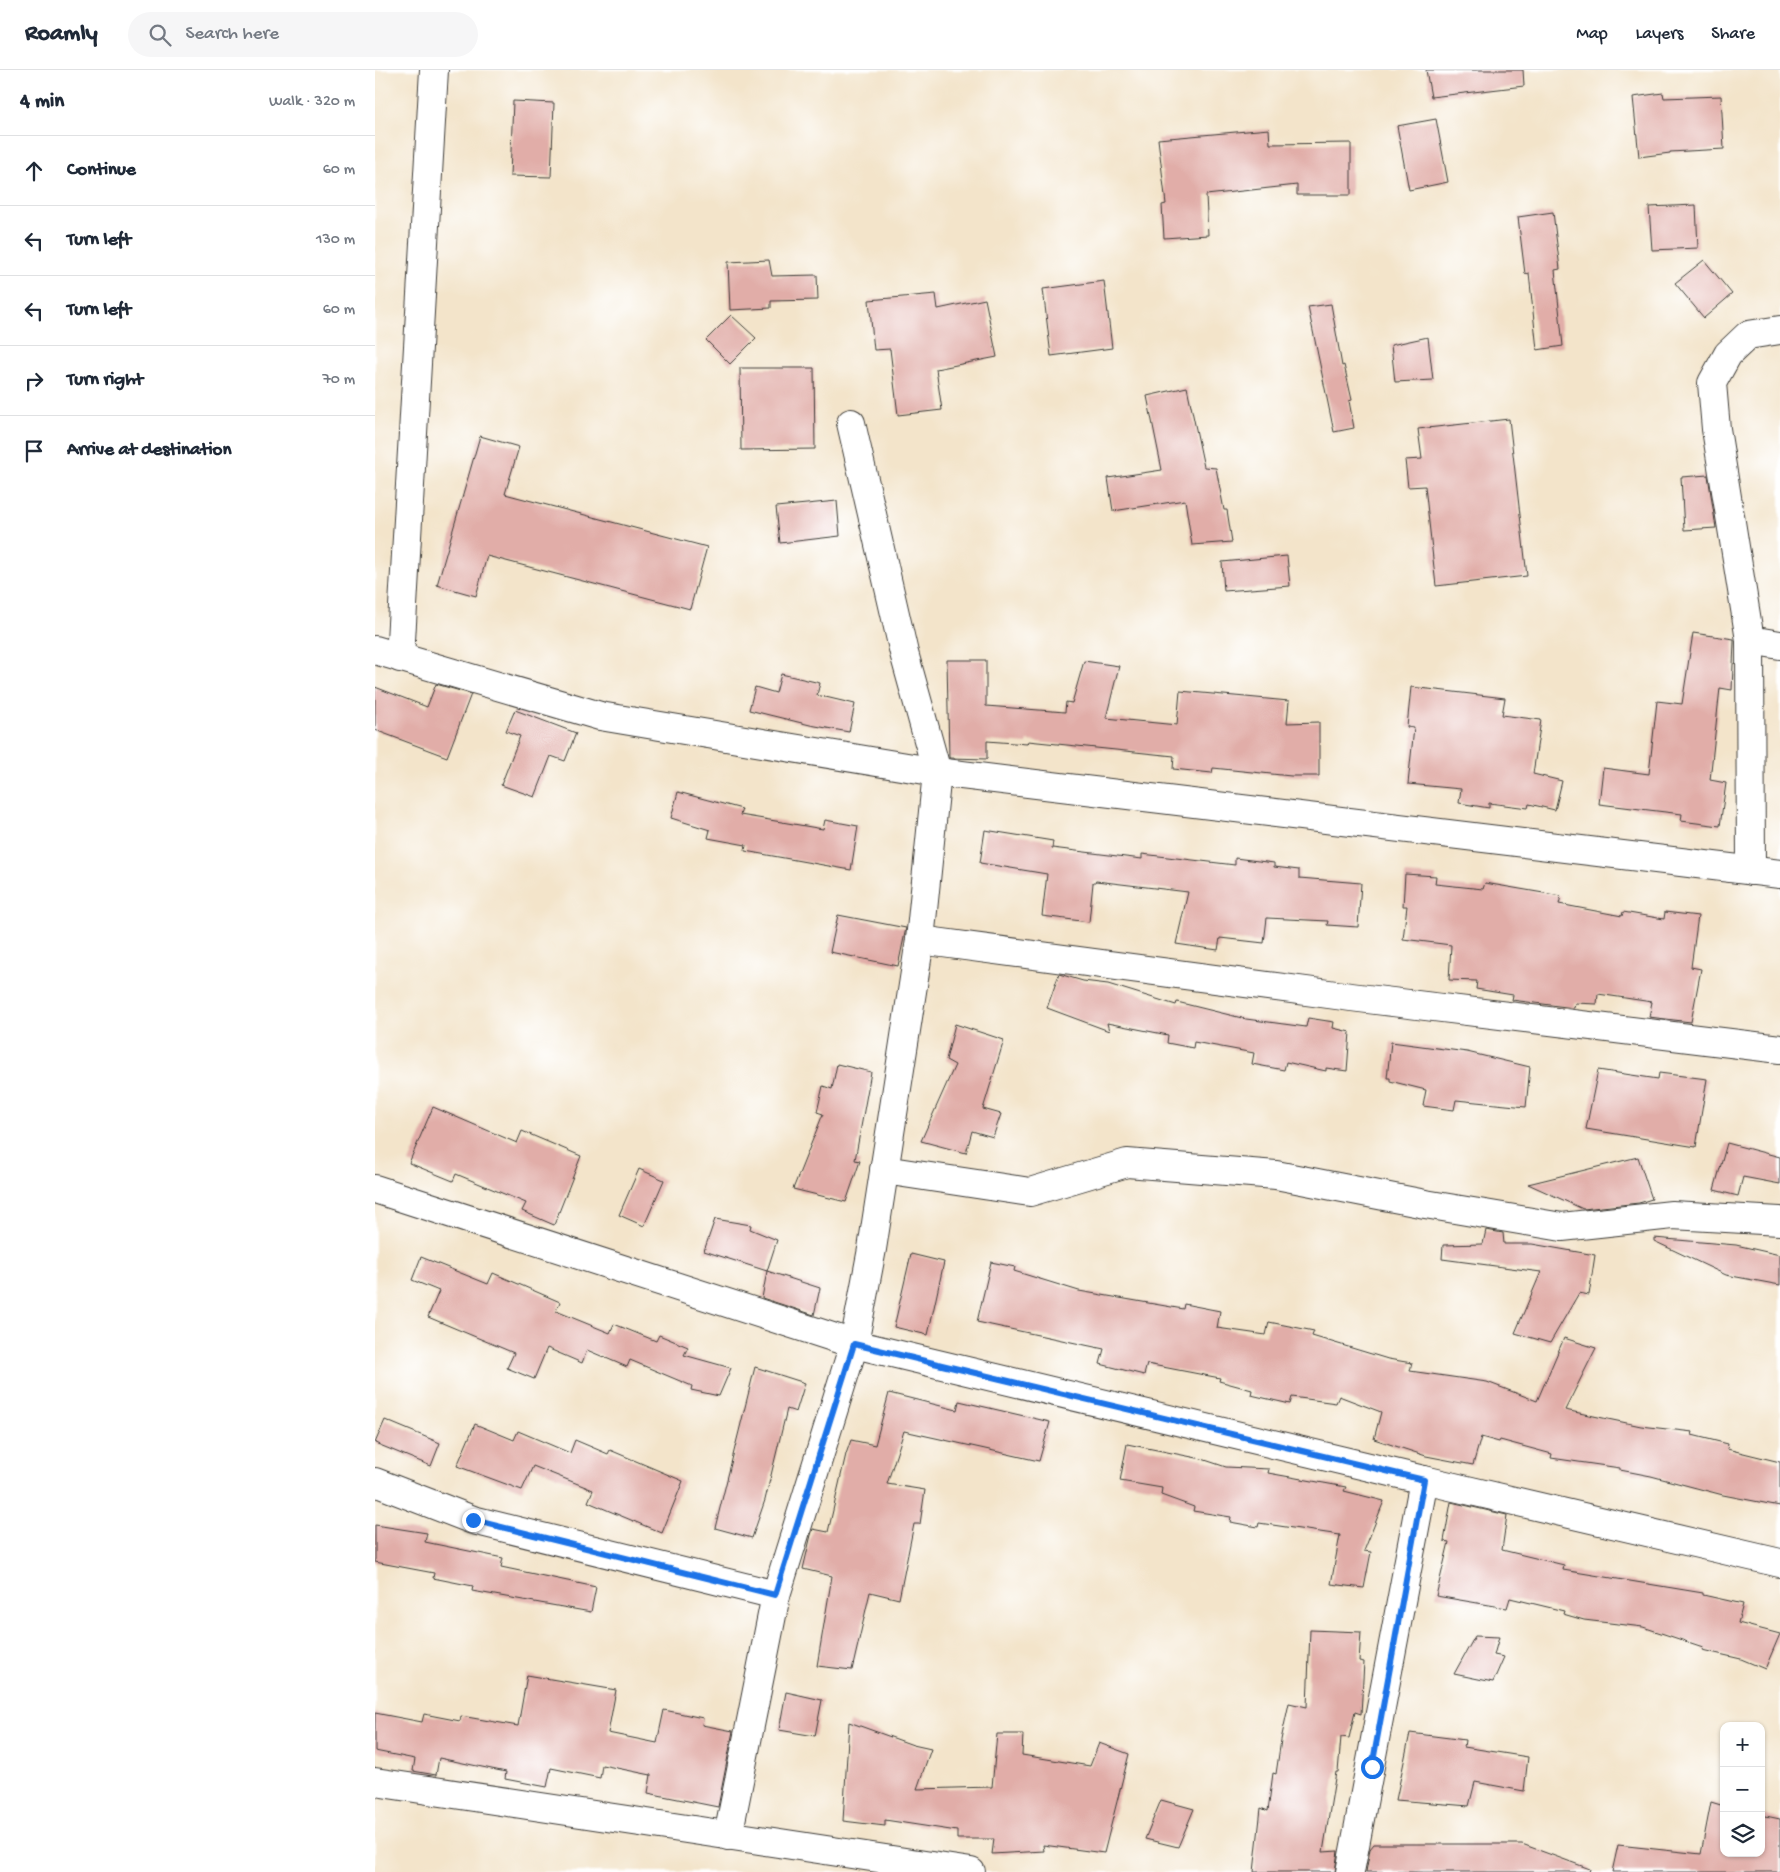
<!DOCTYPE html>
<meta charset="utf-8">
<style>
body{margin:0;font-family:"Gochi Hand",sans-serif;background:#f6f6f7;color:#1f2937}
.controls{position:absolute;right:15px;bottom:15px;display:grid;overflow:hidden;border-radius:10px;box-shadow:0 1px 4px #0004}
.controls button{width:45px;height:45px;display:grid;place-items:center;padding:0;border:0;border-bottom:1px solid #e0e1e3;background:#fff;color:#1f2937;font:25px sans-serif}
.stop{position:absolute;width:15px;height:15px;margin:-11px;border:4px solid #1a73e8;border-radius:50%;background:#fff}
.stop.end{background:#1a73e8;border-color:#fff;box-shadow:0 1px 5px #0008}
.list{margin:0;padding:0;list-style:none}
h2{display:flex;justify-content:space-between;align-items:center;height:65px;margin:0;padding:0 20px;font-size:21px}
h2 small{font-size:16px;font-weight:400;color:#747a83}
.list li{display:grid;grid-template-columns:32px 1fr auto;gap:15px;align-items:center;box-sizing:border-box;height:70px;padding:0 20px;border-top:1px solid #e0e1e3}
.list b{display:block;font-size:19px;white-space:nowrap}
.list em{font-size:16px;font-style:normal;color:#747a83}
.icon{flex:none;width:28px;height:28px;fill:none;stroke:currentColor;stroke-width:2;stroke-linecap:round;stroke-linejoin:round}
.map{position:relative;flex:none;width:1405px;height:1802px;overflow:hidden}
header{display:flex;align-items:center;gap:30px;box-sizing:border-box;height:70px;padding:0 25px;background:#fff;border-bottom:1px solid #e0e1e3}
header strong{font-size:24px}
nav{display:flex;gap:28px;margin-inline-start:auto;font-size:18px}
.search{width:350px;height:45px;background:#f6f6f7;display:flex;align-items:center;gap:12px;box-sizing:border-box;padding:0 18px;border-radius:28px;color:#747a83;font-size:19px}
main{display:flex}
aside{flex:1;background:#fff}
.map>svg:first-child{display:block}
.building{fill:#e1ada8}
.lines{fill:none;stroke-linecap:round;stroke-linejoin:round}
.street-casing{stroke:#3c3a36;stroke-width:30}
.street{stroke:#fff;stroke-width:28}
.route{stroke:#1a73e8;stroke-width:6}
</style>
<header>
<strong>Roamly</strong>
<div class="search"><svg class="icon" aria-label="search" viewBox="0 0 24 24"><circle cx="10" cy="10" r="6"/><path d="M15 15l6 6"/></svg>Search here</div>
<nav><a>Map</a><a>Layers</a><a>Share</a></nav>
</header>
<main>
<aside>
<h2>4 min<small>Walk · 320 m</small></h2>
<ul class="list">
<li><svg class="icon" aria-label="ahead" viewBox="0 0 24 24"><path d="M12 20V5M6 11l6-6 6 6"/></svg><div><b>Continue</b></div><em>60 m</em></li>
<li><svg class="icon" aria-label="left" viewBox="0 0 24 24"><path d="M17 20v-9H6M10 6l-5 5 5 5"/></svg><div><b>Turn left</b></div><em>130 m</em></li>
<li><svg class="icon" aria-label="left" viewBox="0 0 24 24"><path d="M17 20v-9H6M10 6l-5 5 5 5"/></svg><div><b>Turn left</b></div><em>60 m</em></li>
<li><svg class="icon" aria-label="right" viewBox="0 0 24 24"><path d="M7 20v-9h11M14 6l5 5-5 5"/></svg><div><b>Turn right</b></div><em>70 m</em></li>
<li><svg class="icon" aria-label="arrive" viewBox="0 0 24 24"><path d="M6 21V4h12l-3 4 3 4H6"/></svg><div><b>Arrive at destination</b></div></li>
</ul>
</aside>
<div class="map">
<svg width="1405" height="1802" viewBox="0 0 1405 1802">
<rect width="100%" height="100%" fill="#fff"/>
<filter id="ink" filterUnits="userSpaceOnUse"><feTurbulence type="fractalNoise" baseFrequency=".02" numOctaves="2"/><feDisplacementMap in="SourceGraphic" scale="10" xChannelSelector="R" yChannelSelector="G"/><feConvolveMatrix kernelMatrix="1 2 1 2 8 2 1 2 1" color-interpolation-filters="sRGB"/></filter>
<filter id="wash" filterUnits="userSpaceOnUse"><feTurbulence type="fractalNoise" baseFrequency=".0096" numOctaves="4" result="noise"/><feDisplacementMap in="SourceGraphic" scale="20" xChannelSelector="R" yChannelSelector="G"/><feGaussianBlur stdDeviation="1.12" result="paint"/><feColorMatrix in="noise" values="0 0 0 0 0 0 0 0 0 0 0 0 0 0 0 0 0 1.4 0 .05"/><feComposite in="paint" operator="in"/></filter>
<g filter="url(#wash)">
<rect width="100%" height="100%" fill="#f3e4ca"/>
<g id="blocks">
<g class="building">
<path d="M1051,0H1148L1149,16L1056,27Z"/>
<path d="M1288,23L1289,28L1346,26L1349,79L1295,82V83L1264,87L1258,27Z"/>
<path d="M138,31L179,33L176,107L135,106Z"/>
<path d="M1061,49L1073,112L1034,120L1022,56Z"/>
<path d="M894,59L895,74L976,73V125H922V115L831,125L833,165L789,168L787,135L791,134L783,69Z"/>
<path d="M1321,135L1323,178L1277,180L1274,137Z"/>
<path d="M1178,142L1185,199L1180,200L1188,276L1162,280L1154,203L1150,204L1143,147Z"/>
<path d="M394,190L397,206L442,205L443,230L396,231V238L355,240L353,192Z"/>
<path d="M1329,190L1357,224L1329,248L1300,213Z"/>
<path d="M729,211L737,278L676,286L668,219Z"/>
<path d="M561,224L563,239L610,229L622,287L561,299L567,340L523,345L515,279L499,280L494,230Z"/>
<path d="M956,234L967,296L969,295L977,330L974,331L979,358L959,362L933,237Z"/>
<path d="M356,245L381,268L355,294L331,270Z"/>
<path d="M1053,267L1058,310L1020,312L1016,275Z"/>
<path d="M365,298H439L440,379L366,380Z"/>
<path d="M812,317L829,397L841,398L849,440H852L857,472L817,475L810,430L738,441L733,408L787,400L772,326Z"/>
<path d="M1134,349L1152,506L1061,516L1050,416L1033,417L1030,390L1047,389L1043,359Z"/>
<path d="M105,366L144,377L130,424L332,477L315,539L112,486L101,526L62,515Z"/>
<path d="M1333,405L1341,458L1309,460L1306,407Z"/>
<path d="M462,431L465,466L405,473L401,437Z"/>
<path d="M912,486L915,516L849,521L847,492Z"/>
<path d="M1318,563L1359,569V571L1357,620L1345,618L1335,710L1351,713L1345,756L1306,751L1307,744L1224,734L1228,698L1274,704L1282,631L1307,634Z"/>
<path d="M572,590H611V636L690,642L691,632L697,633L709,591L744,596L731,648L802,655L805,621L914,631L912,653L944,652V706H916L838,698L837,703L798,699L799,686L653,671L652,674L612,671V689L574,688Z"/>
<path d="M406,604L445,613L442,625L480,634L474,662L435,655L374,640L380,617L401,623Z"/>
<path d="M61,614L96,624L72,687L0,660V617L52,637Z"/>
<path d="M1036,617L1130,628L1127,645L1166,650L1158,704L1187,711L1180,740L1154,734L1153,738L1114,733V738L1084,733L1086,719L1033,714L1039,658L1032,657Z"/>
<path d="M140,640L201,663L190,691L176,686L160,727L126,715L145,666L131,661Z"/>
<path d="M303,722L367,739L365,745L448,759L450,750L483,756L476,800L370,781L371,775L333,768L335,760L296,748Z"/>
<path d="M610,760L678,771L677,778L767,789V784L860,795V788L899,793V797L924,800V808L986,813L983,857L952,855L953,851L892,848L889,873L845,868L843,880L801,874L813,822L721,811L718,813L714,852L667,846L672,804L605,793Z"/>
<path d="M1030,804L1061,806L1060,814L1108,819L1110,813L1186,826L1184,834L1247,846L1248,842L1289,849L1290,842L1323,846L1316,897L1326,899L1316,952L1274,947L1277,932L1223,924L1222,934L1200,933L1199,938L1137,930L1138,925L1101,919L1102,911L1074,910L1076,875L1028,869L1032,836H1028Z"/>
<path d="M463,845L531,858L523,896L455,882Z"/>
<path d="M684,904L708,911L733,914L801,935L802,932L871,949L931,957L933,948L959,952L958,958L975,962L972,1001L951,998V1001L911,992L909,1000L877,994L879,983L819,972L818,978L792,973L793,965L732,953L734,961L672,938Z"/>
<path d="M580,954L629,970L608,1039L626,1044L618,1067L597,1061L591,1083L546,1071L580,995L571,990Z"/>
<path d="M1016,972L1092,982L1155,997L1151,1037L1081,1030L1079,1040L1048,1036L1051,1020L1015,1011V1008H1012Z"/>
<path d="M462,994L496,1002L480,1090L485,1091L471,1132L418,1119L448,1044L442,1042L448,1016L457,1019Z"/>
<path d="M1223,1000L1283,1009L1284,1003L1332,1009L1321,1077L1211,1059Z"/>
<path d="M58,1037L142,1073L147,1061L206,1086L179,1155L147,1141L151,1133L81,1104L78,1111L34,1093Z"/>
<path d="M1352,1073L1405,1087V1114L1368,1107L1363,1126L1339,1120Z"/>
<path d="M1263,1087L1277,1129L1264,1133L1208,1139L1153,1114Z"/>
<path d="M264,1099L289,1110L269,1156L244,1145Z"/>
<path d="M340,1149L376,1155L375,1159L402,1170L392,1201L329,1181Z"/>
<path d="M1111,1160L1128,1163L1129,1174H1157L1220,1185L1214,1225L1204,1223L1175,1273L1140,1263L1166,1202L1067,1189L1068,1175L1108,1174Z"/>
<path d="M1279,1168L1361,1175L1405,1185V1215L1351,1205L1279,1171Z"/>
<path d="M536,1184L569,1192L553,1265L519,1257Z"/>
<path d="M46,1187L113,1214L118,1203L185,1232L181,1241L235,1263L239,1254L281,1271L284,1265L313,1277L309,1285L356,1298L344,1326L316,1320L317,1316L255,1290L252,1297L212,1280L207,1293L172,1278L159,1309L132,1298L139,1283L53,1247L64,1221L37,1210Z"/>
<path d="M616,1192L640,1197L639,1201L704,1221L808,1239L809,1234L845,1241L842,1258L891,1265L894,1252L939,1261L937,1266L1013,1289L1037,1293L1035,1301L1112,1312L1162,1331L1189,1268L1221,1278L1190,1340L1266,1356L1318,1362L1317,1365L1353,1374L1352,1379L1405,1392V1436L1348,1425L1276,1406L1245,1400V1398L1176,1388L1177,1384L1125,1370L1124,1372L1106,1367L1098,1395L1051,1386L999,1369L1006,1342L964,1326L961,1333L917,1327L915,1334L876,1325L877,1320L844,1311L845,1308L772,1294L769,1305L725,1294L729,1279L602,1252Z"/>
<path d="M392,1201L445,1218L439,1245L387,1228Z"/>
<path d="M380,1297L430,1313L421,1342L412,1339L390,1430L377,1468L340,1458Z"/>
<path d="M514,1323L582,1340L584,1331L675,1352L664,1391L529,1361L512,1414L550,1420L545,1454H539L524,1529L495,1522L477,1600L442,1596L457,1506L428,1499L436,1465L438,1459L453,1462L471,1384L476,1370L500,1375Z"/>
<path d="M10,1350L65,1373L56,1396L0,1373Z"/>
<path d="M100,1354L139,1370L143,1361L195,1383L200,1370L233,1384L235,1380L308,1411L287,1463L213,1432L218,1420L158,1396L147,1420L82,1396Z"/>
<path d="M752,1374L827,1389L851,1397L894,1399L893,1403L971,1417L969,1421L1009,1431L989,1481L996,1482L989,1518L956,1514L965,1465L884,1453L883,1457L855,1452L856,1447L818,1441L819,1437L786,1425L787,1418L745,1411Z"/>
<path d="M1076,1432L1132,1445L1127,1480L1189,1495L1188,1500L1328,1523V1525L1368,1534L1363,1553L1405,1564L1390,1599L1366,1589L1327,1580L1328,1577L1268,1557L1209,1550L1188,1544L1189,1541L1135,1528L1132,1538L1061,1526L1074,1472L1069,1471Z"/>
<path d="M0,1455L52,1463L50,1472L128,1488L126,1497L221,1517L216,1542L97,1521L98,1516L58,1508L59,1503L0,1492Z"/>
<path d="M935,1560L986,1562L984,1591L989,1592L986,1644L980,1642L974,1668L966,1667L963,1702H961L948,1782L963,1781L960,1802H879L886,1738L893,1741L898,1703L901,1704L906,1670L914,1633L932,1637Z"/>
<path d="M1100,1566L1124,1567L1119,1585L1129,1587L1118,1612L1079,1604Z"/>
<path d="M152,1605L241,1620L233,1663L282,1673L289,1640L328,1648L327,1655L358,1661L343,1737L273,1723L276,1705L227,1695L225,1708L176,1698L172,1717L130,1709L131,1702L64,1688L61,1705L38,1701L40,1689L0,1681V1643L47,1652L49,1644L85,1651L86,1646L143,1656Z"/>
<path d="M411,1622L447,1630L440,1666L404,1660Z"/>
<path d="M474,1652L538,1675L556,1679L542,1719L617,1717L622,1664H648L647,1685L715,1696L724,1673L754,1684L729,1783L668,1775L669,1781L617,1784L619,1769H582V1761L510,1750V1756L468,1751Z"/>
<path d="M1035,1663L1090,1670L1089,1677L1153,1687L1149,1721L1100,1712L1094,1736L1021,1730Z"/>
<path d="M786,1730L819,1739L803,1777L770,1769Z"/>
<path d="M1336,1732L1349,1736V1783H1386V1745L1405,1749V1802H1237L1243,1775L1326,1784Z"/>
<path d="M999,1774H1147L1215,1799L1214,1802H991L995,1779Z"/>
</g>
</g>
</g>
<g filter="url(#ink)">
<use href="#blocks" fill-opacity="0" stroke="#3c3a36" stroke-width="1"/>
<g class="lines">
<defs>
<g id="street">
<path d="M1375,570L1405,575"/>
<path d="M0,580L225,646L562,702L1405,804"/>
<path d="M25,588L59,0"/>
<path d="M1376,801L1375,570L1341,359L1337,313L1353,284L1373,265L1405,260"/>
<path d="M545,870L976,927L1405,979"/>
<path d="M509,1100L655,1122L752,1093L901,1105L1050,1134L1187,1157L1297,1145L1405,1151"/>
<path d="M0,1119L479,1274L1049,1410"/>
<path d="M0,1412L98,1450L401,1525"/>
<path d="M0,1712L596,1802"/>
<path d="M353,1766L401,1525L479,1274L497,1179L545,870L562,702L529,583L476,353"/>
<path d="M975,1802L1049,1410L1405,1493"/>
</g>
</defs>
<use href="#street" class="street-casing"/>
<use href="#street" class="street"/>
</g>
</g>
<g class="lines" filter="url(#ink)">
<path class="route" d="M98,1450L400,1525L479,1274L1049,1410L997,1697"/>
</g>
</svg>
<div class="controls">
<button>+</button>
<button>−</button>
<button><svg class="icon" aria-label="layers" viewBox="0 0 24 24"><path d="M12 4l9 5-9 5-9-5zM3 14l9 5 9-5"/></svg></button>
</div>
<div class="stop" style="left:997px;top:1697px"></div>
<div class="stop end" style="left:98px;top:1450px"></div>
</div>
</main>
